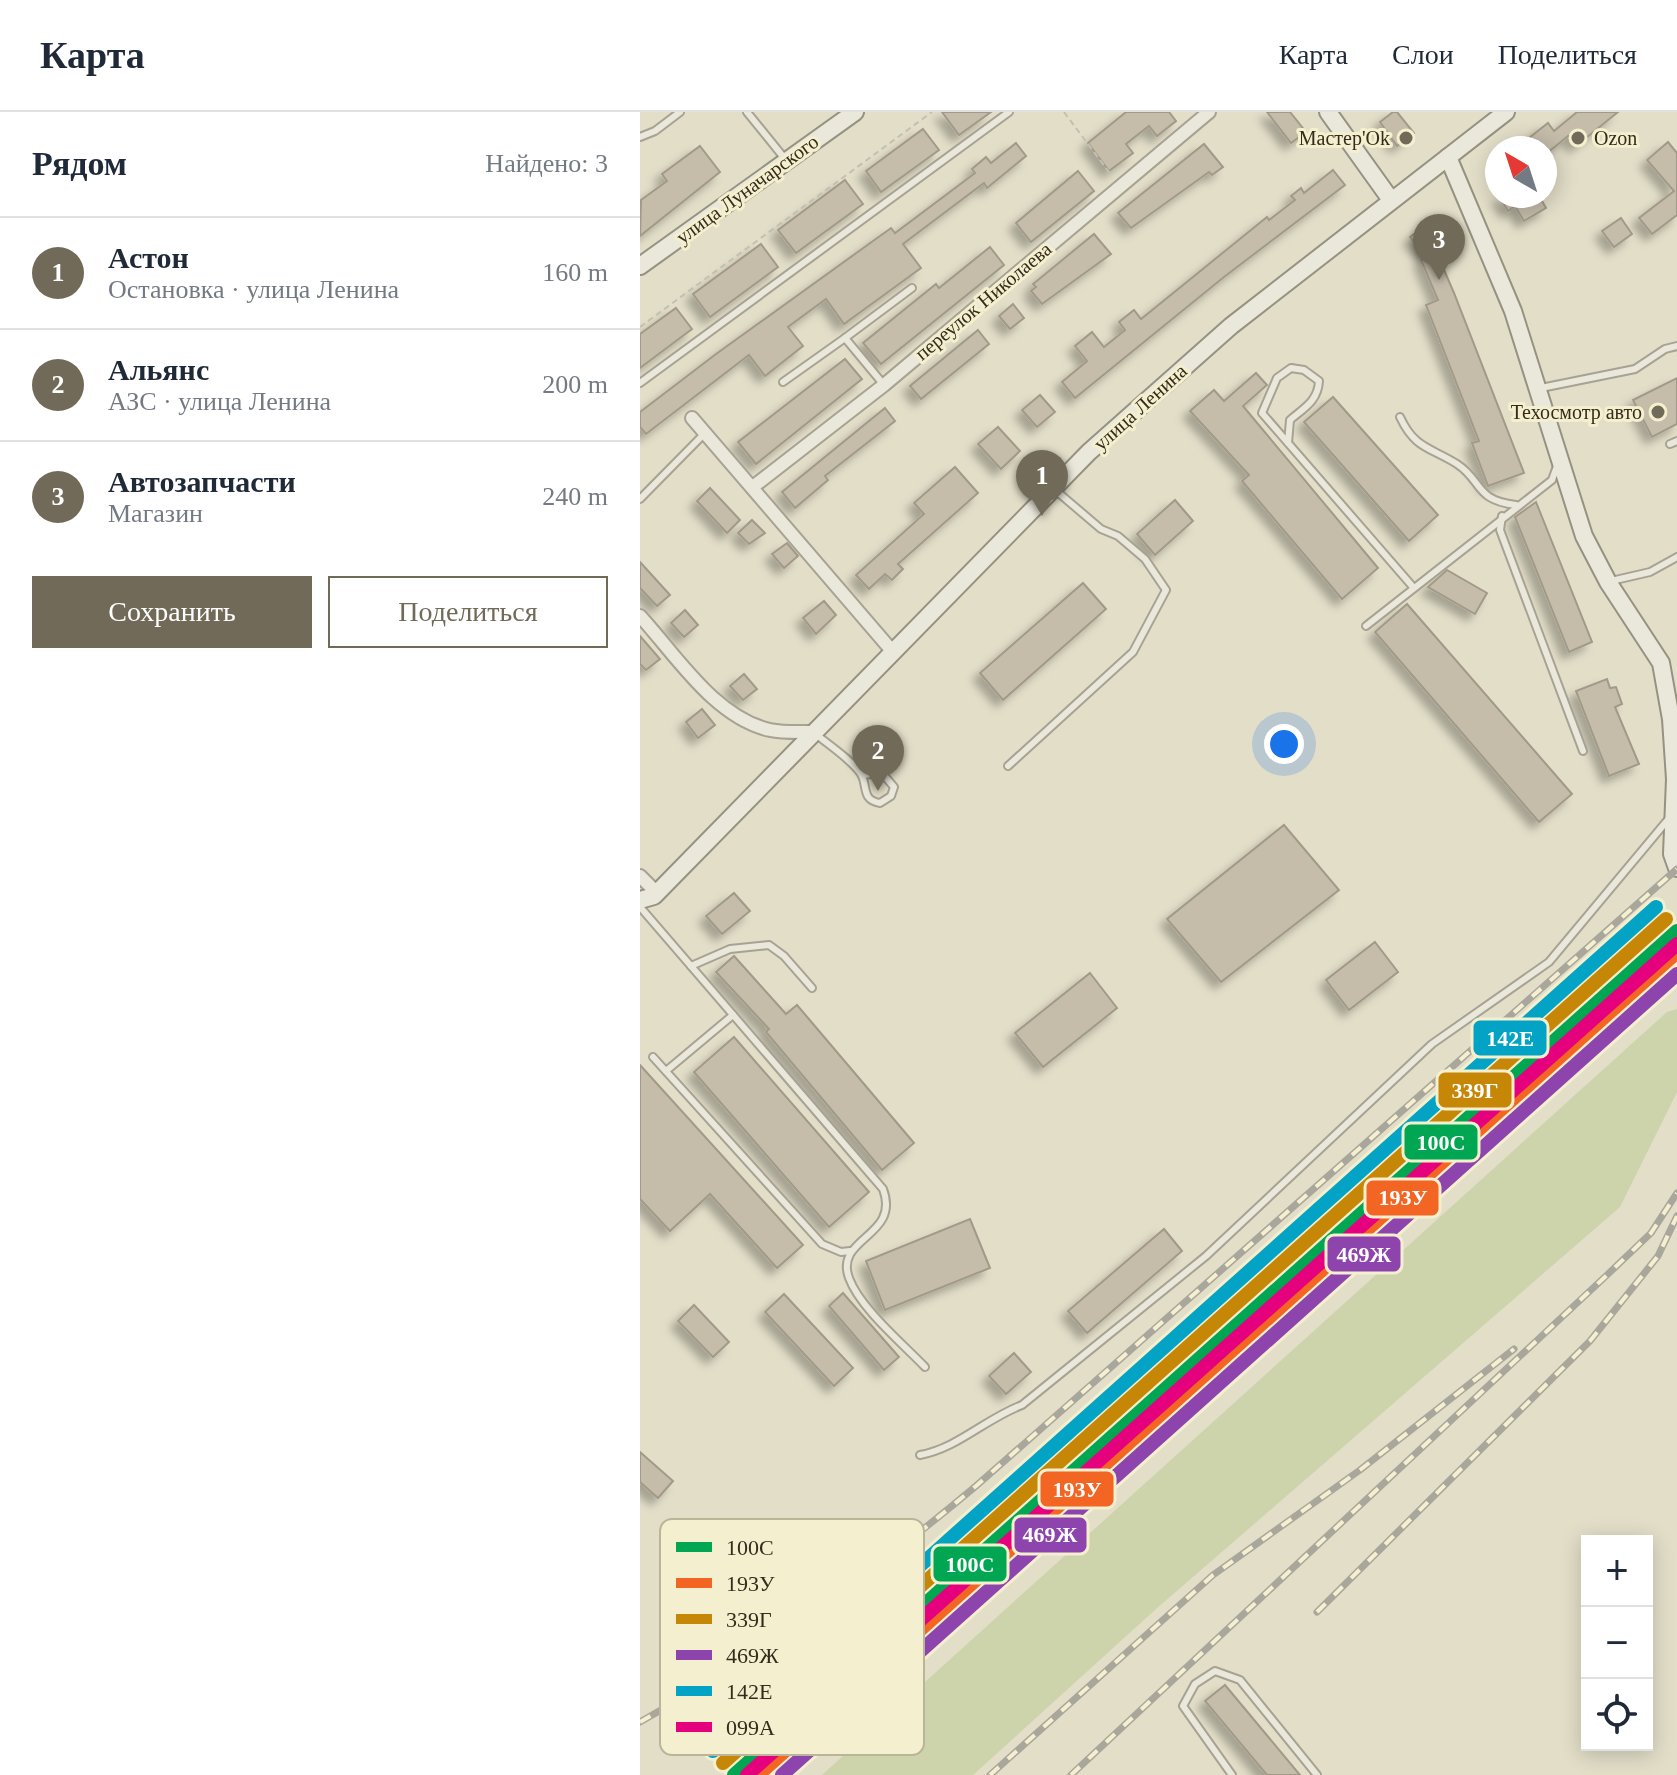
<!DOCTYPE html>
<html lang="ru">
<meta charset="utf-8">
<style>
body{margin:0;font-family:Georgia,serif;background:#f6f6f7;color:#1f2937}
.controls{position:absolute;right:24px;bottom:24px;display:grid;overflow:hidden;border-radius:0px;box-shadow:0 4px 20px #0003}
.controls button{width:72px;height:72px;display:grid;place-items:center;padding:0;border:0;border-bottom:2px solid #e0e1e3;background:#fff;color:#1f2937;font:40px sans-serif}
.compass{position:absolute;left:845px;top:24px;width:72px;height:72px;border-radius:50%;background:#fff;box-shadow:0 4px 20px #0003;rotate:321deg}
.you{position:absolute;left:644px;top:632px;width:28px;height:28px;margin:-20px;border:6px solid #fff;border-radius:50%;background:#1a73e8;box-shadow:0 0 0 12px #1a73e833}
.badge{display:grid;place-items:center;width:52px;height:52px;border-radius:50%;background:#716a58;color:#fff;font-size:26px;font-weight:700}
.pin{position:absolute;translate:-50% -66px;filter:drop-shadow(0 2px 4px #0008)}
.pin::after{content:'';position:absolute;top:42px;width:28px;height:24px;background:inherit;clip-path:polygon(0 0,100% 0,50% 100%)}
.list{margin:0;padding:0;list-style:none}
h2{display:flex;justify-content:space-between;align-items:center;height:104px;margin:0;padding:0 32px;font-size:34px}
h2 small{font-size:26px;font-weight:400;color:#747a83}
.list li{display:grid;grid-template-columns:52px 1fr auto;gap:24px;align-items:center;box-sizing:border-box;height:112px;padding:0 32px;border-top:2px solid #e0e1e3}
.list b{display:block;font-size:30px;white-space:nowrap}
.list p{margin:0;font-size:26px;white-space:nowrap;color:#747a83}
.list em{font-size:26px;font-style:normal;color:#747a83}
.actions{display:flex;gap:16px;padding:24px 32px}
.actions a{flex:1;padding:18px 0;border:2px solid #716a58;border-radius:0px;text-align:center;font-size:28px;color:#716a58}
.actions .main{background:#716a58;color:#fff}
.icon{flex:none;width:44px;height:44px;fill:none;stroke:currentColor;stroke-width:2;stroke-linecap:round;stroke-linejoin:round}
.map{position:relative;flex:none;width:1037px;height:1663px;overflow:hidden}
header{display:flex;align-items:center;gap:48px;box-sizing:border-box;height:112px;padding:0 40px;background:#fff;border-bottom:2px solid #e0e1e3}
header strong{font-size:38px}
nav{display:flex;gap:44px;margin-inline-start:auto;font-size:28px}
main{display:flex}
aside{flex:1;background:#fff}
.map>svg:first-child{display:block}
.green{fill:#cdd3ab}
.building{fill:#c5bcaa;stroke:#a29a88;stroke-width:2;filter:url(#shadow)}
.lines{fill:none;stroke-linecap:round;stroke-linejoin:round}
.lane-casing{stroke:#a7a293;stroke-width:10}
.street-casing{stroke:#a7a293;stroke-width:16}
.secondary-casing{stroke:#969282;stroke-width:20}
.path{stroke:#c3bfb2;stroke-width:2;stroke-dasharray:6 4;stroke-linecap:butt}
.lane{stroke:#eae7db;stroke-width:6}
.street{stroke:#eae7db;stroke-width:12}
.secondary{stroke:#eae7db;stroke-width:16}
.rail-casing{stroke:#a9a69c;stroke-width:7}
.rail{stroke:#f4efce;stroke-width:4;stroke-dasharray:12;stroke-linecap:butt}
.rail-1-casing{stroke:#f4efce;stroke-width:20}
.rail-2-casing{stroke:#f4efce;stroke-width:20}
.rail-3-casing{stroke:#f4efce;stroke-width:20}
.rail-4-casing{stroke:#f4efce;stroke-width:20}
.rail-5-casing{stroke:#f4efce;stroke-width:20}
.rail-6-casing{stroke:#f4efce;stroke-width:20}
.rail-1{stroke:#00a651;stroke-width:14}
.rail-2{stroke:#f26522;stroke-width:14}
.rail-3{stroke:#c68707;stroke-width:14}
.rail-4{stroke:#8e44ad;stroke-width:14}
.rail-5{stroke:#03a3c5;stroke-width:14}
.rail-6{stroke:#e5007d;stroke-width:14}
.poi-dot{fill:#716a58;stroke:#f4efce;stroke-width:3}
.labels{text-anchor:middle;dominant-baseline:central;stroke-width:6;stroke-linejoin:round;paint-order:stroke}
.poi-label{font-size:20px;fill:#342b1c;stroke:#f4efce;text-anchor:end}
.street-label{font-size:20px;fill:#342b1c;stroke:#f4efce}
.key{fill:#f4efce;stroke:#bab499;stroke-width:2}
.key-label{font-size:22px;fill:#342b1c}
.line-badge{stroke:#f4efce;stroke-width:3}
.badge-label{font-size:22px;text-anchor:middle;font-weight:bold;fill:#fff}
</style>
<header>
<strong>Карта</strong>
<nav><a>Карта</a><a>Слои</a><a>Поделиться</a></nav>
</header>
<main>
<aside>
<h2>Рядом<small>Найдено: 3</small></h2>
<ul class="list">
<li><span class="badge">1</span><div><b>Астон</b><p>Остановка · улица Ленина</p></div><em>160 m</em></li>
<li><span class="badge">2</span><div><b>Альянс</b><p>АЗС · улица Ленина</p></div><em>200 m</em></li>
<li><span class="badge">3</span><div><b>Автозапчасти</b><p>Магазин</p></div><em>240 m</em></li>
</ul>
<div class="actions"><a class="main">Сохранить</a><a>Поделиться</a></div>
</aside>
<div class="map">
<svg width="1037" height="1663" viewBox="0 0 1037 1663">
<defs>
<filter id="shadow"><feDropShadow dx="-7" dy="7" stdDeviation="4" flood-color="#0004"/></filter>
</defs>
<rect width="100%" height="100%" fill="#e2dec8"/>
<path class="green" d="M1037,897V980L980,1095L516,1497L333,1663H182L1027,900Z"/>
<g class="building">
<path d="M302,0H351L319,23Z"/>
<path d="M486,0H529L536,9L517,24L509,14L486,32L493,41L469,59L448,31Z"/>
<path d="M627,0H650L666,20L651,31Z"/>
<path d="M753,0H757L774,21L757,34L740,10Z"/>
<path d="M937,0H978L936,34L928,24L905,43V36H897L889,26L908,11L914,19Z"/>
<path d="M283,17L299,38L241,80L226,59Z"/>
<path d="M1028,30L1037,41V103L1012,122L999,106L1034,79L1007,48Z"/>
<path d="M376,31L386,44L347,76L344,71L263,132L281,156L204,212L186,187L148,215L163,234L125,264L109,243L6,322L0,315V300L76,242L251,116L255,121L335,61L332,57L346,45L351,51Z"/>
<path d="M564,32L583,55L572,63L569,60L491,116L478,101Z"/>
<path d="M60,34L80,60L0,124L1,88L27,69L22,62Z"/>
<path d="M693,58L705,73L584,165L435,286L422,270L447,249L435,234L452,220L464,235L485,218L479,210L494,198L501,207L627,105L629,108L655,88L651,84L661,76L664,81Z"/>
<path d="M438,59L454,79L391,130L376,111Z"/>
<path d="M205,68L223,92L156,141L138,118Z"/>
<path d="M859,84H899L906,96L884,109L875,94L868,99Z"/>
<path d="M981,106L992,122L974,135L962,119Z"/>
<path d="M782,116L792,130L814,181L884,361L848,374L832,331L839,329L786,193L798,188L781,148L786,146L770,125Z"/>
<path d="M454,122L471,142L402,192L391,179L396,175L393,172Z"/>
<path d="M121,132L138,155L70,205L53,182Z"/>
<path d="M350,135L364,153L241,252L223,231L296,172L299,176Z"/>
<path d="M373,192L384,206L370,217L359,204Z"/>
<path d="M36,196L52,217L0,256V222Z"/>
<path d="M338,218L349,232L281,287L270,274Z"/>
<path d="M205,247L222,267L116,352L98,330Z"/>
<path d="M616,261L627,273L603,294L738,456L702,487L602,369L609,363L550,299L574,278L584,289Z"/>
<path d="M1037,266V312L1012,325L993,288Z"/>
<path d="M400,283L415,300L397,315L382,298Z"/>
<path d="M693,285L798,403L769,429L664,310Z"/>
<path d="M245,296L255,309L185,364L188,368L155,396L142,380Z"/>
<path d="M358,315L380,339L361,357L338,332Z"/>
<path d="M315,355L338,381L258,452L263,457L252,468L245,462L229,477L216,463L284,402L274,391Z"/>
<path d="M70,376L100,408L87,421L57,389Z"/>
<path d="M535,388L553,409L515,443L497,422Z"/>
<path d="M896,390L952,530L929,540L875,405Z"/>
<path d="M112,408L125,421L109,432L98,421Z"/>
<path d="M147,431L158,444L144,456L132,442Z"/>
<path d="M0,450L30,483L17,494L0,476Z"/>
<path d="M807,458L847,481L835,502L788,475Z"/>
<path d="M443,471L466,497L363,588L340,561Z"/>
<path d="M184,489L196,503L176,522L163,506Z"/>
<path d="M767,492L932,682L899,710L735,520Z"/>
<path d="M45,498L58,513L44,525L31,511Z"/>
<path d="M0,524L20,547L6,558L0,552Z"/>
<path d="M104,562L117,577L103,588L90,574Z"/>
<path d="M967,567L970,576L976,575L982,592L975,595L999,652L969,664L936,579Z"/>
<path d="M62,597L75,613L58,626L46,610Z"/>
<path d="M644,713L699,778L581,870L527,807Z"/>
<path d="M94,781L110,799L82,822L66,804Z"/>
<path d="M735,830L758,860L709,898L686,868Z"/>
<path d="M94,844L146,902L157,893L274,1031L242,1058L126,920L129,917L76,860Z"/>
<path d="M450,861L477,896L403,955L375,921Z"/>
<path d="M94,925L229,1080L189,1115L54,960Z"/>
<path d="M0,953L163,1133L137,1156L70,1082L30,1119L0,1087Z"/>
<path d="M330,1107L350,1156L245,1198L226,1149Z"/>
<path d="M524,1117L542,1139L447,1221L428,1199Z"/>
<path d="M203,1181L259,1245L244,1258L189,1194Z"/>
<path d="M144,1182L213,1256L194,1274L125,1200Z"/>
<path d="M54,1193L89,1230L73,1245L38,1209Z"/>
<path d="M374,1241L391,1260L366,1282L349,1264Z"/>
<path d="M0,1340L33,1369L18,1386L0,1370Z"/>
<path d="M585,1573L660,1663H627L565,1589Z"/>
</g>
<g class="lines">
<defs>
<g id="lane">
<path d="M107,0L145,47"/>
<path d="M0,25L15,19L40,0"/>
<path d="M143,270L205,226"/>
<path d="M0,271L369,0"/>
<path d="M244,273L205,226L272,176"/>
<path d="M901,276L995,257L1025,237L1037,234"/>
<path d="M760,305C775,337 790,335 817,352C843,369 834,388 876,393"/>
<path d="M648,331L650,308C664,296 678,289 679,269L664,258L651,256L637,266L622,301L773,475"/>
<path d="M1030,332L1037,329"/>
<path d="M0,387L65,321"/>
<path d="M862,404L860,418L943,639"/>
<path d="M971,469L1010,460L1037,445"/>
<path d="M726,514L912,368L917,354"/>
<path d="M177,623C190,634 212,648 221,662C228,674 221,688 240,691L251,684L254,675L242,661L222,663"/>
<path d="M368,654L493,540L526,478L505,447L478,424L461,417L414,377"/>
<path d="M1,796L243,1077C261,1125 194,1125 209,1166C220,1196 262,1231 285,1255"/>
<path d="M51,854L90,837L129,833L144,844L172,876"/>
<path d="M13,945L182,1132L201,1140L210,1139"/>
<path d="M26,959L93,903"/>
<path d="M280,1343C318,1336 345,1307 382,1293L566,1144L792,932L909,850L1031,704"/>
<path d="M592,1663L543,1594L555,1572L575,1559L600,1568L677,1663"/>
</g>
<g id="street">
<path d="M52,306L253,540"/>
<path d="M114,374L244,273L569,0"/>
<path d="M0,504C36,543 75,606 130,618C144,621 160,620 174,620"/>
<path d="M0,764L17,781"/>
</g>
<g id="secondary">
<path d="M688,0L751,88"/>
<path d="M808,45L873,199L944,424L968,470L1021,551L1031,607L1035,667L1032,742L1037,756"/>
<path d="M0,154L215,0"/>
<path d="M0,788L14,784L449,340L591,214L866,0"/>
</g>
</defs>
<use href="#lane" class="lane-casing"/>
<use href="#street" class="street-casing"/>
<use href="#secondary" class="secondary-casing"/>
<g class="path">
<path d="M424,0L472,64"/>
<path d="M0,215L292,0"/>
</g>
<use href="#lane" class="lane"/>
<use href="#street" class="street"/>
<use href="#secondary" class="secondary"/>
<defs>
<g id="rail">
<path d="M677,1500L950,1229L1018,1144L1037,1104"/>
<path d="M0,1610C120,1543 231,1462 336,1374L1037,757"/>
<path d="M350,1663L573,1463L720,1358L874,1237"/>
<path d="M431,1663L967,1163L1011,1121L1037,1081"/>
</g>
</defs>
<use href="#rail" class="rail-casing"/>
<use href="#rail" class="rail"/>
<defs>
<path id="rail-1" d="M94,1663L1037,819"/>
<path id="rail-2" d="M118,1663L1037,840"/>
<path id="rail-3" d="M83,1651L1026,807"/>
<path id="rail-4" d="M142,1663L1037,862"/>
<path id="rail-5" d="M73,1639L1016,795"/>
<path id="rail-6" d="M107,1663L1037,832"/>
</defs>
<use href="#rail-1" class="rail-1-casing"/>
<use href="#rail-2" class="rail-2-casing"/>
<use href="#rail-3" class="rail-3-casing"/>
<use href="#rail-4" class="rail-4-casing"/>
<use href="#rail-5" class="rail-5-casing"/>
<use href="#rail-6" class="rail-6-casing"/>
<use href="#rail-1" class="rail-1"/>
<use href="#rail-2" class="rail-2"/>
<use href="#rail-3" class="rail-3"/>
<use href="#rail-4" class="rail-4"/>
<use href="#rail-5" class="rail-5"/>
<use href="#rail-6" class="rail-6"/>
</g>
<g class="poi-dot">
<circle cx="766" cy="26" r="8"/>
<circle cx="938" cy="26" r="8"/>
<circle cx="1018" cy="300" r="8"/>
</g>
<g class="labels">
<g class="poi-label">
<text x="750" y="26">Мастер'Ok</text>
<text x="954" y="26" text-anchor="start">Ozon</text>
<text x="1002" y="300">Техосмотр авто</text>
</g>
<g class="street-label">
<text transform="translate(107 77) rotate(-36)">улица Луначарского</text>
<text transform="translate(343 189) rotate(-40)">переулок Николаева</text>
<text transform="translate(500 295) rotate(-42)">улица Ленина</text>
</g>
</g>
<rect x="20" y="1407" width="264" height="236" rx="12" class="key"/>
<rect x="36" y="1430" width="36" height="10" fill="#00a651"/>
<rect x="36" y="1466" width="36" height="10" fill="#f26522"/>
<rect x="36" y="1502" width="36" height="10" fill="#c68707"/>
<rect x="36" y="1538" width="36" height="10" fill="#8e44ad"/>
<rect x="36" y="1574" width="36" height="10" fill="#03a3c5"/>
<rect x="36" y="1610" width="36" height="10" fill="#e5007d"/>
<g class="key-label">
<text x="86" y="1443">100C</text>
<text x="86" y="1479">193У</text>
<text x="86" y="1515">339Г</text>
<text x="86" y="1551">469Ж</text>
<text x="86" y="1587">142Е</text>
<text x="86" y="1623">099А</text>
</g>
<g class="line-badge">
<rect x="832" y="907" width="76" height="38" rx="8" fill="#03a3c5"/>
<rect x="797" y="959" width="76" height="38" rx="8" fill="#c68707"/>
<rect x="763" y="1011" width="76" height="38" rx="8" fill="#00a651"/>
<rect x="725" y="1067" width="75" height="38" rx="8" fill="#f26522"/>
<rect x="686" y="1123" width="76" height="38" rx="8" fill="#8e44ad"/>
<rect x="399" y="1358" width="76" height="38" rx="8" fill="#f26522"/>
<rect x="373" y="1404" width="75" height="38" rx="8" fill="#8e44ad"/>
<rect x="292" y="1433" width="76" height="38" rx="8" fill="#00a651"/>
</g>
<g class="badge-label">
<text x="870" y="934">142Е</text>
<text x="835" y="986">339Г</text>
<text x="801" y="1038">100C</text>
<text x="763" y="1093">193У</text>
<text x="724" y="1150">469Ж</text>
<text x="437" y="1385">193У</text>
<text x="410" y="1430">469Ж</text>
<text x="330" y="1460">100C</text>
</g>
</svg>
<div class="controls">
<button>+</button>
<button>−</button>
<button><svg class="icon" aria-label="locate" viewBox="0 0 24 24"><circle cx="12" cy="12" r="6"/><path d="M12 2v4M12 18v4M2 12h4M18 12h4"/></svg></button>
</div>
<svg class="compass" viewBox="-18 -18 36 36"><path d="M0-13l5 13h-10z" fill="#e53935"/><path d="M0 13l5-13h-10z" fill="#747a83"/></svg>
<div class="you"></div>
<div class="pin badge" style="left:402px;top:404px">1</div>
<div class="pin badge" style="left:238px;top:679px">2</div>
<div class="pin badge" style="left:799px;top:168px">3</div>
</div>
</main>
